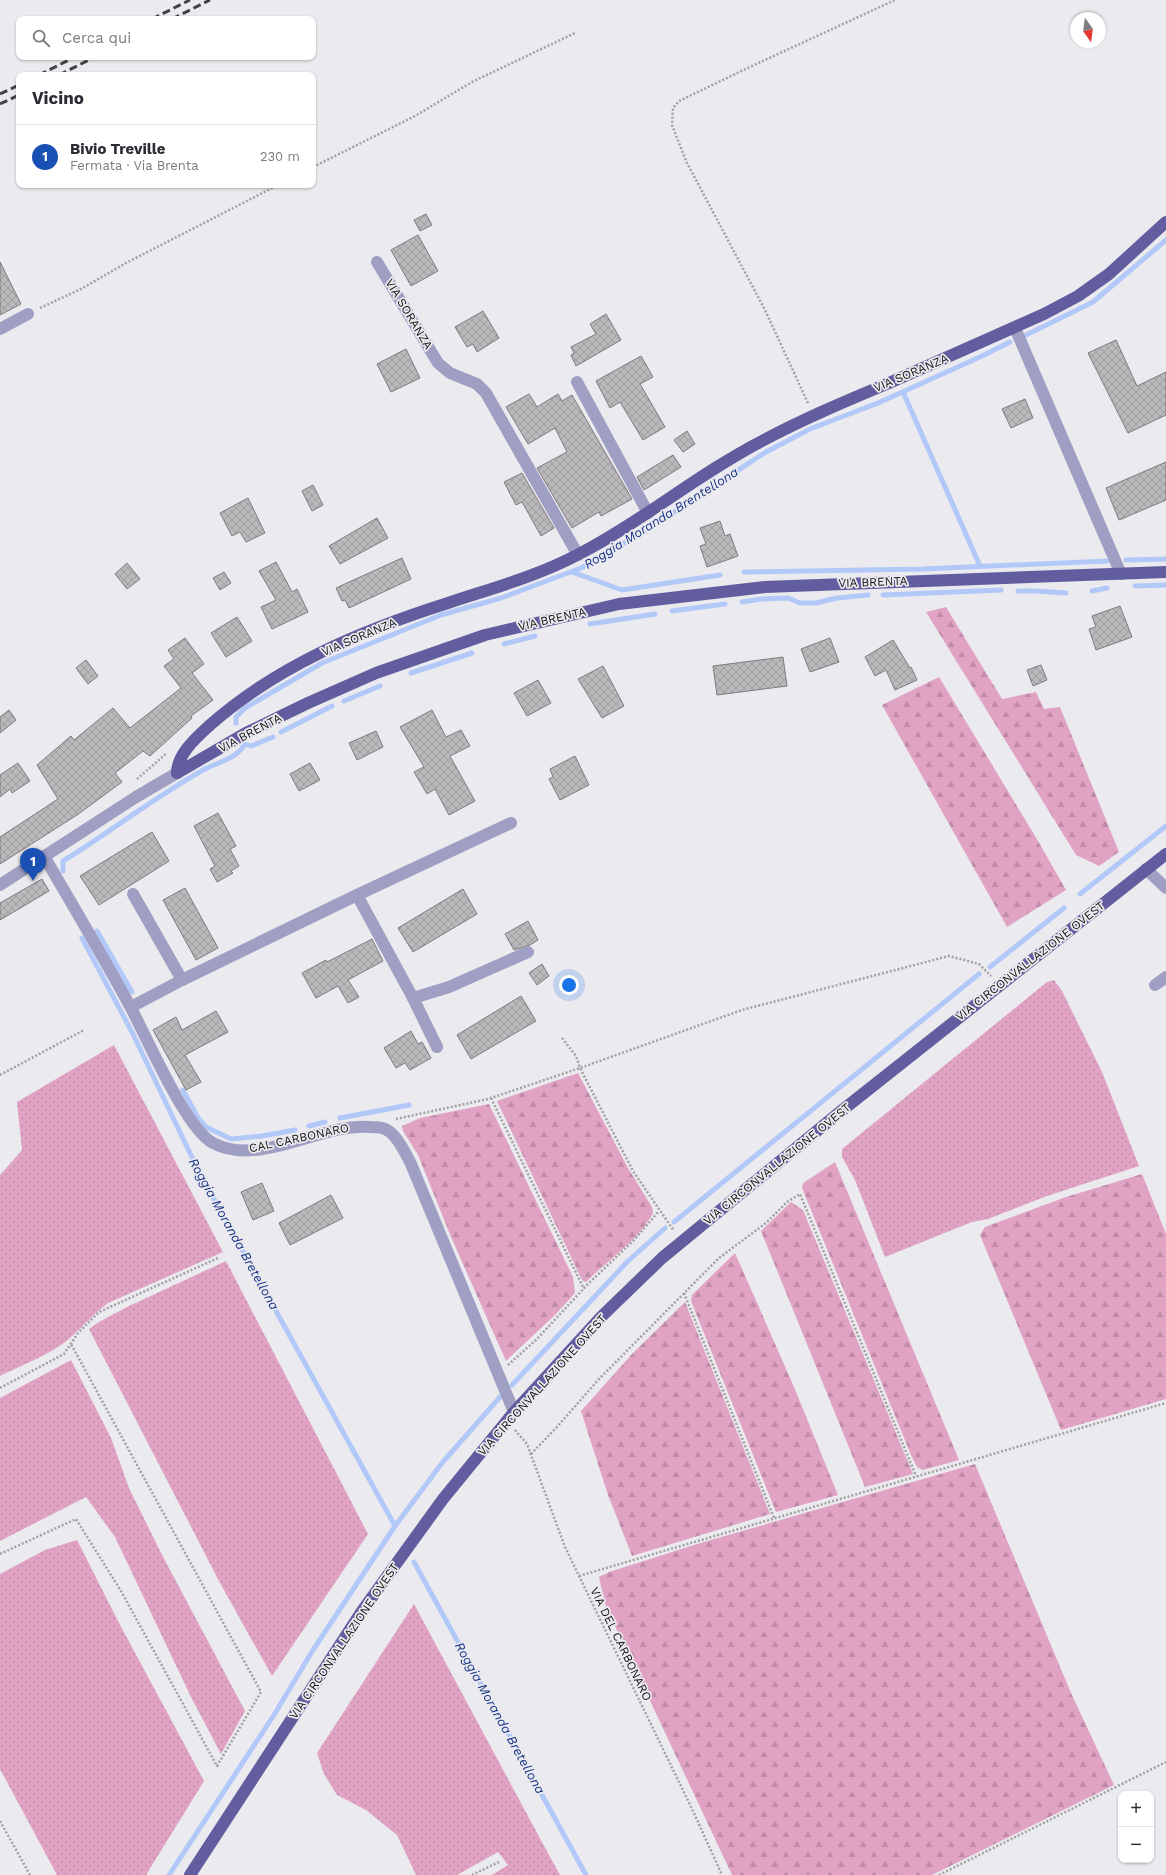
<!DOCTYPE html>
<html lang="it">
<meta charset="utf-8">
<style>
body{margin:0;font-family:"Work Sans",sans-serif;background:#f7f7f7;color:#2b2b33}
.controls{position:absolute;right:12px;bottom:12px;display:grid;overflow:hidden;border-radius:8px;box-shadow:0 1px 3px #0004}
.controls button{width:36px;height:36px;display:grid;place-items:center;padding:0;border:0;border-bottom:1px solid #e1e1e2;background:#fff;color:#2b2b33;font:20px sans-serif}
.compass{position:absolute;left:1070px;top:12px;width:36px;height:36px;border-radius:50%;background:#fff;box-shadow:0 1px 3px #0004;rotate:166deg}
.you{position:absolute;left:569px;top:985px;width:14px;height:14px;margin:-10px;border:3px solid #fff;border-radius:50%;background:#1a73e8;box-shadow:0 0 0 6px #1a73e833}
.badge{display:grid;place-items:center;width:26px;height:26px;border-radius:50%;background:#a74700;color:#fff;font-size:13px;font-weight:700}
.pin{position:absolute;translate:-50% -33px;filter:drop-shadow(0 1px 2px #0008)}
.pin::after{content:'';position:absolute;top:21px;width:14px;height:12px;background:inherit;clip-path:polygon(0 0,100% 0,50% 100%)}
.list{margin:0;padding:0;list-style:none}
h2{display:flex;justify-content:space-between;align-items:center;height:52px;margin:0;padding:0 16px;font-size:17px}
h2 small{font-size:13px;font-weight:400;color:#7c7c81}
.list li{display:grid;grid-template-columns:26px 1fr auto;gap:12px;align-items:center;box-sizing:border-box;height:64px;padding:0 16px;border-top:1px solid #e1e1e2}
.list b{display:block;font-size:15px;white-space:nowrap}
.list p{margin:0;font-size:13px;white-space:nowrap;color:#7c7c81}
.list em{font-size:13px;font-style:normal;color:#7c7c81}
.icon{flex:none;width:22px;height:22px;fill:none;stroke:currentColor;stroke-width:2;stroke-linecap:round;stroke-linejoin:round}
.map{position:relative;flex:none;width:1166px;height:1875px;overflow:hidden}
.search{position:absolute;background:#fff;box-shadow:0 1px 3px #0004;left:16px;top:16px;width:300px;height:44px;display:flex;align-items:center;gap:10px;box-sizing:border-box;padding:0 14px;border-radius:8px;color:#7c7c81;font-size:15px}
.panel{position:absolute;background:#fff;box-shadow:0 1px 3px #0004;left:16px;top:72px;width:300px;height:116px;border-radius:8px}
.map>svg:first-child{display:block}
.grass{fill:url(#grass-dots)}
.forest{fill:url(#forest-firs)}
.lines{fill:none;stroke-linecap:round;stroke-linejoin:round}
.stream{stroke:#b2c8f8;stroke-width:5}
.building{fill:url(#building-cross-hatch);stroke:#7e7b7e}
.path{stroke:#a1a0a3;stroke-width:2.5;stroke-dasharray:2 2;stroke-linecap:butt}
.minor{stroke:#9f9ec3;stroke-width:12}
.major{stroke:#625d9e;stroke-width:12}
.rail{stroke:#434245;stroke-width:3;stroke-dasharray:8 4;stroke-linecap:butt}
.labels{text-anchor:middle;dominant-baseline:central;stroke-width:3.5;stroke-linejoin:round;paint-order:stroke}
.street-label{font-size:12px;fill:#121113;stroke:#ebeaee}
.water-label{font-size:13px;font-style:italic;fill:#163389;stroke:#ebeaee}
</style>
<div class="map">
<svg width="1166" height="1875" viewBox="0 0 1166 1875">
<defs>
<pattern id="grass-dots" width="8" height="8" patternUnits="userSpaceOnUse"><rect width="8" height="8" fill="#e1a3c4"/><path d="M2 2h.1M6 6h.1" fill="none" stroke="#c08ba8" stroke-width="1.8" stroke-linecap="round"/></pattern>
<pattern id="forest-firs" width="22" height="20" patternUnits="userSpaceOnUse"><rect width="22" height="20" fill="#e1a3c4"/><path d="M5 1l3.5 6h-7zM16 11l3.5 6h-7z" fill="#c08ba8"/></pattern>
<pattern id="building-cross-hatch" width="8" height="8" patternUnits="userSpaceOnUse"><rect width="8" height="8" fill="#bbb8bb"/><path d="M0 0l8 8M0 8l8-8" fill="none" stroke="#a09da0"/></pattern>
</defs>
<rect width="100%" height="100%" fill="#ebeaee"/>
<g class="grass">
<path d="M1054,980L1062,991L1102,1072L1139,1166L1047,1196L988,1219L972,1222L885,1257L855,1180L842,1157V1149L1047,982Z"/>
<path d="M114,1045L223,1252L108,1303C93,1314 85,1325 71,1337C54,1353 22,1365 0,1376V1175L22,1150L17,1102Z"/>
<path d="M226,1261L368,1534L272,1676L220,1583L89,1329L99,1322L127,1307Z"/>
<path d="M71,1360L111,1438L129,1488L161,1553L245,1711L221,1754L191,1697L115,1537L86,1497L0,1541V1398Z"/>
<path d="M77,1540L119,1623L204,1781L146,1875H57L0,1769V1574L45,1550Z"/>
<path d="M414,1604L543,1844L560,1875H492L508,1865L498,1852L457,1875H416L397,1835L366,1810L337,1795L324,1774L317,1753Z"/>
</g>
<g class="forest">
<path d="M946,607L1002,699L1036,692L1044,709L1060,707L1119,852L1099,866L1076,855L926,612Z"/>
<path d="M939,677L1038,841L1066,890L1007,927L882,705Z"/>
<path d="M578,1073L628,1168L652,1207L653,1213C639,1240 608,1260 586,1282L583,1281L581,1278L497,1101Z"/>
<path d="M489,1104L573,1277L575,1293L556,1314L506,1361L451,1237L418,1155L403,1131L402,1126L420,1118Z"/>
<path d="M835,1162L959,1460L923,1470L917,1467L911,1455L802,1188L803,1183Z"/>
<path d="M1142,1174L1166,1234V1399L1061,1430L980,1235L985,1227L1066,1197Z"/>
<path d="M791,1202L803,1210L913,1474L865,1487L761,1231Z"/>
<path d="M735,1253L794,1387L838,1495L776,1512L691,1301L692,1295Z"/>
<path d="M685,1302L770,1514L632,1556L608,1495L581,1411L632,1354Z"/>
<path d="M975,1464L1071,1693L1114,1785L932,1875H732L606,1607L599,1577L609,1572L697,1544Z"/>
</g>
<g class="lines">
<g class="stream">
<path d="M1026,335L1093,302L1166,240"/>
<path d="M903,392L980,566"/>
<path d="M1126,560L1166,559"/>
<path d="M572,572L622,590L720,575"/>
<path d="M744,572L923,569L1107,561"/>
<path d="M1135,586L1166,585"/>
<path d="M1018,591H1036L1066,593"/>
<path d="M1092,591L1107,588"/>
<path d="M883,595L1001,590"/>
<path d="M742,602L761,599L788,598L800,603H816L837,598L868,595"/>
<path d="M672,611L725,604"/>
<path d="M590,624L655,614"/>
<path d="M504,644L535,636"/>
<path d="M411,673L472,653"/>
<path d="M344,701L380,686"/>
<path d="M236,723V717L245,708L322,663L441,615L501,598L581,568L648,529L766,452L810,429L878,403L980,357L1010,342"/>
<path d="M281,732L332,706"/>
<path d="M63,871V861C112,831 157,795 207,768C220,762 238,757 245,744L251,746L273,737"/>
<path d="M1080,894L1166,826"/>
<path d="M97,931L132,992"/>
<path d="M82,938L133,1034L199,1172L395,1526"/>
<path d="M990,967L1064,908"/>
<path d="M183,1090L198,1118L206,1127L231,1139L262,1136L295,1130"/>
<path d="M340,1118L409,1105"/>
<path d="M309,1126L325,1122"/>
<path d="M674,1222L979,974"/>
<path d="M512,1385L628,1261L665,1228"/>
<path d="M414,1562L586,1875"/>
<path d="M169,1875L274,1715L313,1650L395,1526L442,1463L500,1397"/>
</g>
</g>
<g class="building">
<path d="M426,214L432,225L420,231L414,220Z"/>
<path d="M418,235L438,271L411,286L391,250Z"/>
<path d="M0,262L21,304L0,315Z"/>
<path d="M483,311L499,338L477,352L473,344L467,347L455,327Z"/>
<path d="M606,314L621,340L576,366L571,355L574,353L571,347L596,334L590,324Z"/>
<path d="M1116,340L1137,386L1166,372V415L1128,433L1088,353Z"/>
<path d="M406,349L420,378L391,392L377,364Z"/>
<path d="M641,356L653,377L640,384L665,427L643,440L620,402L610,408L596,381Z"/>
<path d="M529,394L537,407L558,394L562,401L572,395L632,499L601,516L599,512L572,528L537,468L567,452L555,428L528,444L506,407Z"/>
<path d="M1025,399L1033,418L1011,428L1002,409Z"/>
<path d="M687,431L695,444L683,452L674,440Z"/>
<path d="M673,455L681,467L644,490L637,477Z"/>
<path d="M1166,462V500L1119,520L1106,488Z"/>
<path d="M522,473L554,528L541,536L522,502L516,505L504,482Z"/>
<path d="M313,485L323,505L312,511L302,491Z"/>
<path d="M248,498L265,533L246,542L240,532L232,536L220,513Z"/>
<path d="M377,518L388,538L340,564L329,546Z"/>
<path d="M720,521L725,536L730,534L738,556L707,567L700,546L706,544L700,528Z"/>
<path d="M402,558L411,579L349,608L345,600L342,601L336,588Z"/>
<path d="M276,562L292,592L297,589L308,612L272,629L261,607L276,600L259,571Z"/>
<path d="M127,563L140,579L127,589L115,574Z"/>
<path d="M224,572L231,583L220,590L213,578Z"/>
<path d="M1120,606L1132,637L1096,650L1089,629L1096,627L1092,616Z"/>
<path d="M237,617L252,641L226,657L211,633Z"/>
<path d="M185,638L204,664L192,673L213,700L191,716L192,718L150,756L143,751L115,773L122,782L77,815L0,864V837L58,799L37,765L71,736L74,740L113,708L130,728L181,688L164,666L174,659L168,650Z"/>
<path d="M830,638L839,662L810,672L801,649Z"/>
<path d="M893,640L910,668L911,667L917,680L895,690L886,670L875,676L865,657Z"/>
<path d="M783,657L787,686L717,695L713,666Z"/>
<path d="M86,660L98,676L88,684L76,668Z"/>
<path d="M1041,665L1047,680L1033,686L1027,670Z"/>
<path d="M603,666L624,706L602,718L578,679Z"/>
<path d="M538,680L551,703L527,716L514,693Z"/>
<path d="M9,710L16,720L0,733V717Z"/>
<path d="M432,710L446,737L461,730L470,746L450,756L475,801L449,815L435,789L427,794L414,772L424,767L400,727Z"/>
<path d="M376,731L383,747L357,760L349,743Z"/>
<path d="M575,756L589,785L560,800L549,779L553,777L550,769Z"/>
<path d="M18,763L30,781L12,793L10,789L0,797V775Z"/>
<path d="M310,763L320,780L299,791L290,774Z"/>
<path d="M218,813L236,846L230,849L239,866L231,871L233,873L217,882L210,869L215,866L194,826Z"/>
<path d="M152,832L169,861L99,905L80,876Z"/>
<path d="M42,879L49,891L0,920V903Z"/>
<path d="M185,888L218,948L196,960L163,900Z"/>
<path d="M463,889L477,914L413,952L398,928Z"/>
<path d="M528,921L538,940L530,945L514,950L505,934Z"/>
<path d="M372,939L383,961L348,980L359,997L348,1003L338,986L316,998L302,973L326,960L327,962Z"/>
<path d="M542,964L549,976L537,985L529,973Z"/>
<path d="M521,996L536,1021L471,1059L457,1035Z"/>
<path d="M216,1011L228,1032L185,1055L201,1082L186,1090L153,1030L176,1017L182,1030Z"/>
<path d="M411,1031L418,1044L422,1042L431,1058L410,1070L405,1063L396,1068L384,1048Z"/>
<path d="M262,1183L274,1211L253,1220L241,1192Z"/>
<path d="M331,1195L343,1218L290,1245L279,1223Z"/>
</g>
<g class="lines">
<g class="path">
<path d="M313,167L415,116L472,82L575,33"/>
<path d="M40,308L81,289L126,263L278,185"/>
<path d="M808,403L765,310L686,161L672,125L673,108L679,101L752,66L895,0"/>
<path d="M137,779L167,753"/>
<path d="M562,1038L576,1056L580,1068L633,1171L674,1231"/>
<path d="M0,1075L84,1030"/>
<path d="M491,1098L584,1289"/>
<path d="M396,1119L488,1099L580,1068L742,1010L949,956L979,964L991,976"/>
<path d="M684,1293L774,1518"/>
<path d="M508,1365L537,1339L587,1285L634,1240L659,1211"/>
<path d="M0,1388L64,1354L78,1333L99,1312L218,1258"/>
<path d="M515,1430L527,1444L565,1547L693,1811L722,1875"/>
<path d="M531,1454L556,1428L599,1379L719,1258L766,1223L787,1202L800,1194L916,1476"/>
<path d="M0,1554L76,1519L121,1591L217,1766L261,1692L71,1344"/>
<path d="M579,1576L1166,1403"/>
<path d="M0,1821L30,1875"/>
<path d="M472,1875L499,1862"/>
<path d="M939,1875L1166,1762"/>
</g>
<g class="minor">
<path d="M377,262L438,363L450,373L477,384L486,393L578,555"/>
<path d="M1015,328L1121,574"/>
<path d="M0,329L28,314"/>
<path d="M577,382L648,513"/>
<path d="M44,856C73,906 103,956 131,1008C147,1038 186,1129 213,1143C260,1168 320,1123 370,1127C377,1127 384,1127 390,1132C399,1139 406,1154 411,1164L514,1412"/>
<path d="M1146,869L1166,888"/>
<path d="M0,885L136,797L177,773"/>
<path d="M133,894L182,980"/>
<path d="M357,895L413,998L449,987L528,952"/>
<path d="M1155,985L1166,977"/>
<path d="M413,998L437,1047"/>
<path d="M131,1007L182,980L357,895L511,823"/>
</g>
<g class="major">
<path d="M177,773C177,754 197,737 210,725C278,665 363,630 448,603C493,588 538,576 579,554C643,521 698,474 762,441C803,419 846,401 889,383C941,360 993,337 1044,314L1078,296L1109,274L1166,222"/>
<path d="M177,773L246,733L308,703L376,673L485,635L619,604L765,587L1166,572"/>
<path d="M190,1875L362,1611L443,1499L514,1412L601,1317L662,1258L840,1112L1166,854"/>
</g>
<g class="rail">
<path d="M152,19L190,0"/>
<path d="M172,19L210,0"/>
<path d="M39,75L75,57"/>
<path d="M59,75L95,57"/>
<path d="M0,94L19,85"/>
<path d="M0,104L19,95"/>
</g>
</g>
<g class="labels">
<g class="street-label">
<text transform="translate(409 314) rotate(59)">VIA SORANZA</text>
<text transform="translate(911 373) rotate(-23)">VIA SORANZA</text>
<text transform="translate(873 582) rotate(-2)">VIA BRENTA</text>
<text transform="translate(552 619) rotate(-13)">VIA BRENTA</text>
<text transform="translate(359 637) rotate(-23)">VIA SORANZA</text>
<text transform="translate(250 733) rotate(-28)">VIA BRENTA</text>
<text transform="translate(1030 961) rotate(-38)">VIA CIRCONVALLAZIONE OVEST</text>
<text transform="translate(299 1138) rotate(-12)">CAL CARBONARO</text>
<text transform="translate(777 1164) rotate(-39)">VIA CIRCONVALLAZIONE OVEST</text>
<text transform="translate(542 1385) rotate(-48)">VIA CIRCONVALLAZIONE OVEST</text>
<text transform="translate(344 1641) rotate(-56)">VIA CIRCONVALLAZIONE OVEST</text>
<text transform="translate(621 1644) rotate(64)">VIA DEL CARBONARO</text>
</g>
<g class="water-label">
<text transform="translate(661 518) rotate(-32)">Roggia Moranda Brentellona</text>
<text transform="translate(234 1234) rotate(61)">Roggia Moranda Bretellona</text>
<text transform="translate(500 1718) rotate(61)">Roggia Moranda Bretellona</text>
</g>
</g>
</svg>
<div class="controls">
<button>+</button>
<button>−</button>
</div>
<svg class="compass" viewBox="-18 -18 36 36"><path d="M0-13l5 13h-10z" fill="#e53935"/><path d="M0 13l5-13h-10z" fill="#7c7c81"/></svg>
<div class="you"></div>
<div class="pin badge" style="left:33px;top:881px;background:#1a4fb4">1</div>
<div class="search"><svg class="icon" aria-label="search" viewBox="0 0 24 24"><circle cx="10" cy="10" r="6"/><path d="M15 15l6 6"/></svg>Cerca qui</div>
<section class="panel">
<h2>Vicino<small></small></h2>
<ul class="list">
<li><span class="badge" style="background:#1a4fb4">1</span><div><b>Bivio Treville</b><p>Fermata · Via Brenta</p></div><em>230 m</em></li>
</ul>
</section>
</div>
